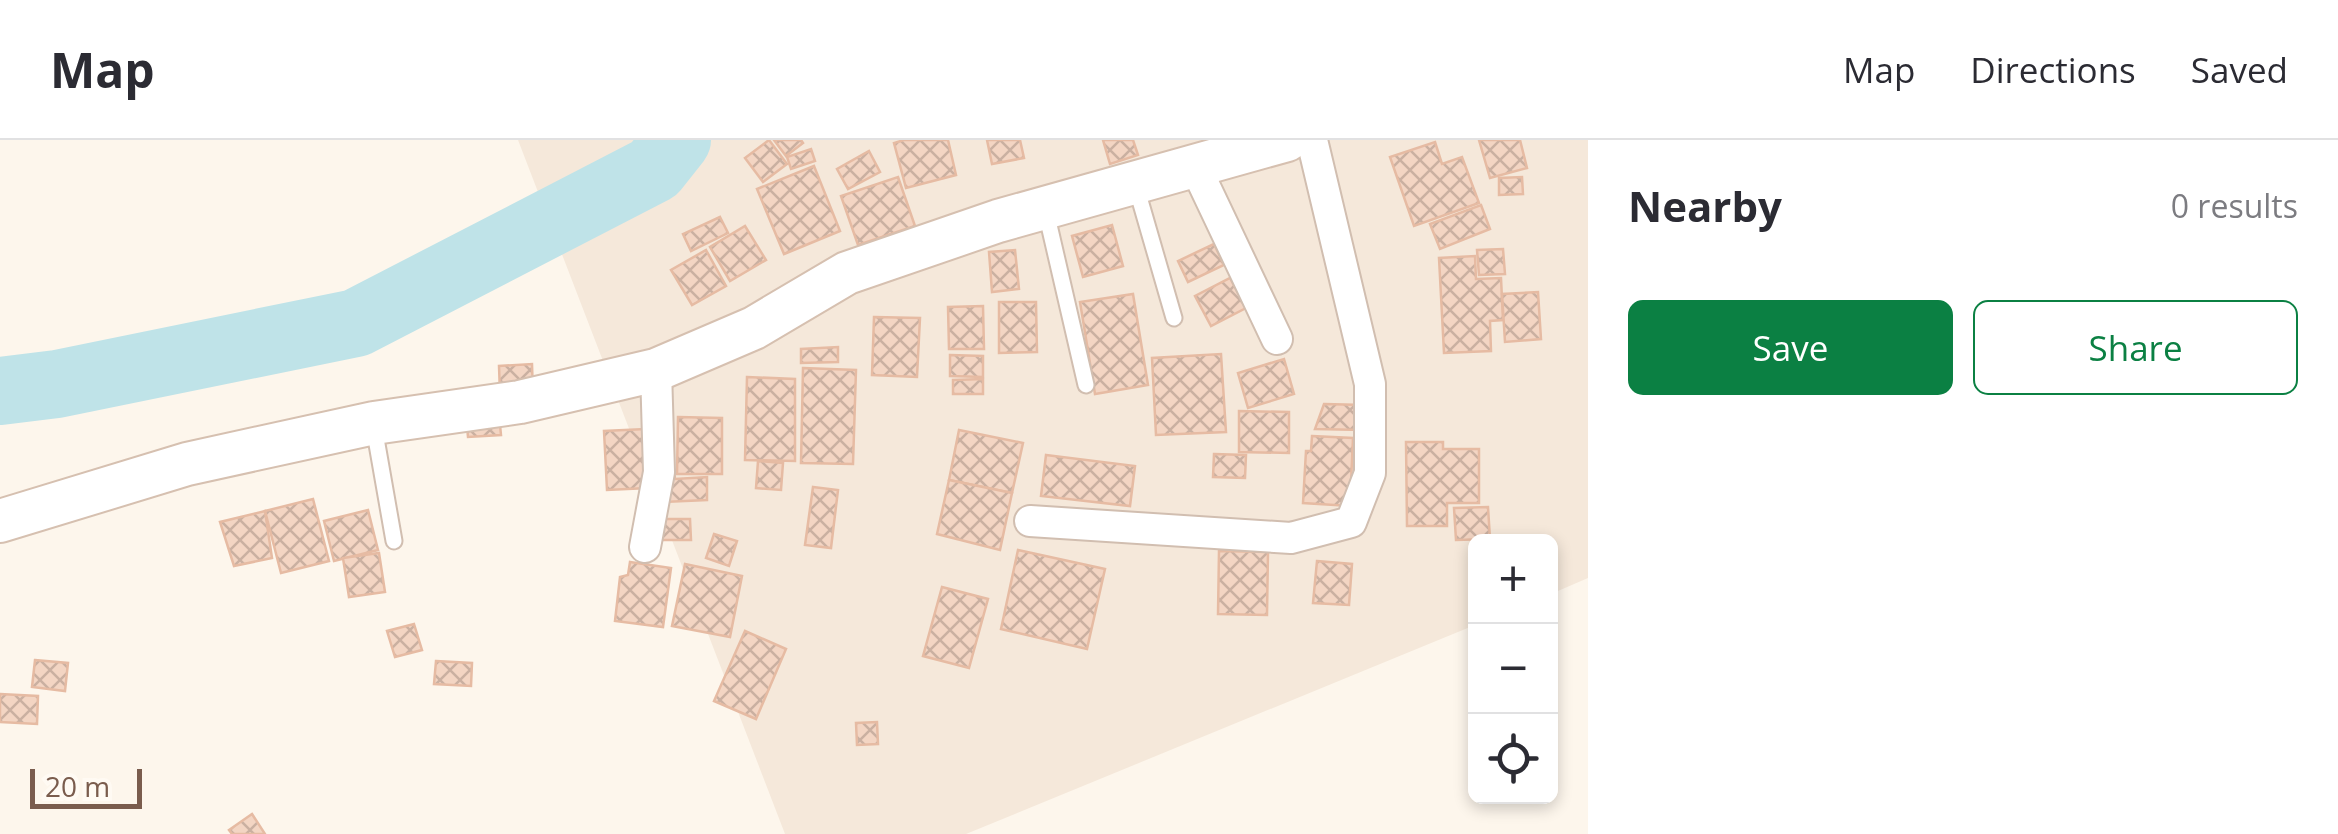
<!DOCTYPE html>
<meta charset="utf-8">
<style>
body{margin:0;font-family:"Open Sans",sans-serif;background:#f2f2f3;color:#2b2b33}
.controls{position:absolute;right:30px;bottom:30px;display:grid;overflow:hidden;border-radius:15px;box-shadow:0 5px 15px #0003}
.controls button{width:90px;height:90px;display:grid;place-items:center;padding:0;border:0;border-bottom:2px solid #e1e1e2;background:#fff;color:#2b2b33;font:50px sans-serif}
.scale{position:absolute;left:30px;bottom:25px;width:112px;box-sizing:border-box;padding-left:10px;border:5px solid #7a5c4d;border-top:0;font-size:28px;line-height:35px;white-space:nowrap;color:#7a5c4d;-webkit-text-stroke:8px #fffaf3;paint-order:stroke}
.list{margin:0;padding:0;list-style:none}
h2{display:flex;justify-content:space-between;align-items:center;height:130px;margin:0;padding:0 40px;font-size:42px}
h2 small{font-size:32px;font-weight:400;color:#7c7c81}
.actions{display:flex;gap:20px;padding:30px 40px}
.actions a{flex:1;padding:22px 0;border:2px solid #0b8043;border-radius:15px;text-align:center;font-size:35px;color:#0b8043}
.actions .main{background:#0b8043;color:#fff}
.icon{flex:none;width:55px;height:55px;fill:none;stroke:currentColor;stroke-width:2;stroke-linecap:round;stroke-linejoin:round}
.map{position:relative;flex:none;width:1588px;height:694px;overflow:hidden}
header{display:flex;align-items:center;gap:60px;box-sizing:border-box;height:140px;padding:0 50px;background:#fff;border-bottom:2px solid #e1e1e2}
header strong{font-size:48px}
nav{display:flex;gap:55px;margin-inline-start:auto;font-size:35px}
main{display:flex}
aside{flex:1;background:#fff}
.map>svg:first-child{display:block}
.residential{fill:#f5e8da}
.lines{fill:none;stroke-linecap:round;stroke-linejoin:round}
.river{stroke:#bfe3e8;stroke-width:68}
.building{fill:url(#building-cross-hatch);stroke:#e6bba3;stroke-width:2.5}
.lane-casing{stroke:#d1beb0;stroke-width:19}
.street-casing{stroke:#d1beb0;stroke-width:34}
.secondary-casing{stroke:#d6c0b0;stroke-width:46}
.lane{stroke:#fff;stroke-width:15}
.street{stroke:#fff;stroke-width:30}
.secondary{stroke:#fff;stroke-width:42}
</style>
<header>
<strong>Map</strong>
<nav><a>Map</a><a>Directions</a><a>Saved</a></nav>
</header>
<main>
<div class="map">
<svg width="1588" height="694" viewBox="0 0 1588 694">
<defs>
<pattern id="building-cross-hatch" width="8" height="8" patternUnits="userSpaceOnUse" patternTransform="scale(2.5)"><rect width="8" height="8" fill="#f3d5c3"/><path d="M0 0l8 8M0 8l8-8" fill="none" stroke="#cab0a1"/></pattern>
</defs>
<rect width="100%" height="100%" fill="#fdf6ec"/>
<path class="residential" d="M518,0H1588V438L1551,454L1550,402H1476L1475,485L966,694H785Z"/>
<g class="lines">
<path class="river" d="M0,251L57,244L356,183L654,29L677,0"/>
</g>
<g class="building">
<path d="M769,0L787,24L763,42L745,18Z"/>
<path d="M774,0H801L803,3L786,16Z"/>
<path d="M904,0H948L956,35L906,48L894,3Z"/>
<path d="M987,0H1020L1024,18L992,24Z"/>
<path d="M1103,0H1133L1138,15L1110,24Z"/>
<path d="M1479,0H1520L1527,28L1490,38Z"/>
<path d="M1435,2L1442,24L1462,17L1479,63L1414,86L1390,17Z"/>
<path d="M811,9L815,21L791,29L787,17Z"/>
<path d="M869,11L880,32L848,49L837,29Z"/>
<path d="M814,26L840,91L784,114L757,49Z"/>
<path d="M898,37L915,86L858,105L841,56Z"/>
<path d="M1522,37L1523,54L1499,55V38Z"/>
<path d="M1481,65L1490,89L1440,109L1430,84Z"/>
<path d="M720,77L728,93L691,111L683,94Z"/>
<path d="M1112,85L1123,126L1083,137L1072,96Z"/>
<path d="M745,86L766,120L730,141L710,107Z"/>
<path d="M1214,104L1224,125L1188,142L1178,121Z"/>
<path d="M1503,109L1505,134L1479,135L1477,110Z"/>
<path d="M706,110L726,146L692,165L671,130Z"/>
<path d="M1015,110L1019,149L992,152L989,112Z"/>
<path d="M1475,116L1476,139L1501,138L1503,180L1490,181L1491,211L1444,213L1439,118Z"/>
<path d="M1230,138L1246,168L1211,186L1195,156Z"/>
<path d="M1538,152L1541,199L1505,202L1502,154Z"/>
<path d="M1133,154L1148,245L1095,254L1080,162Z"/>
<path d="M999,162H1036L1037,212L999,213Z"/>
<path d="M983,166L984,209H949L948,167Z"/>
<path d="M874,177L920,178L917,237L872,235Z"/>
<path d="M838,207V222L801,223V209Z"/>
<path d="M1221,214L1226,292L1156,295L1152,218Z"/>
<path d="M950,215L983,216V237L950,236Z"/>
<path d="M1284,219L1294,254L1248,268L1238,233Z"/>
<path d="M532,224L533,253L500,254L499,226Z"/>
<path d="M803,228L856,230L853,324L801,323Z"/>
<path d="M747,237L795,239V321L745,320Z"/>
<path d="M983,239V254H953V240Z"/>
<path d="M1324,264L1364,265L1363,290L1315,289Z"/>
<path d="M1239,271L1289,272V313L1239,312Z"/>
<path d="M499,274L501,295L468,297L466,277Z"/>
<path d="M678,277L722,278V334H677Z"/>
<path d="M645,289L648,348L607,350L604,291Z"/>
<path d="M959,290L1023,303L1012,353L949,340Z"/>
<path d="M1312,296L1353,298L1350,366L1303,363L1306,311H1311Z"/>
<path d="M1406,302H1443V309H1479V363H1447V386H1407Z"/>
<path d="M1214,314L1246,315L1245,338L1213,337Z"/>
<path d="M1046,315L1135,326L1130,366L1041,356Z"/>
<path d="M758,321L783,323L781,350L756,348Z"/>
<path d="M663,329H674L675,339L707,337V360L664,362Z"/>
<path d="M949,340L1012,353L1000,410L937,394Z"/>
<path d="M813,347L838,350L831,408L805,405Z"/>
<path d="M313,359L329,421L281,433L265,371Z"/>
<path d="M1488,367L1490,399L1456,400L1454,368Z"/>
<path d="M368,370L378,410L334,421L324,381Z"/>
<path d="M265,371L272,418L234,426L220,382Z"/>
<path d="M660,379H690L691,400H660Z"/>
<path d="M714,394L737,401L729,426L706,418Z"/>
<path d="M1018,410L1105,429L1087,509L1001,489Z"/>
<path d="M1219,411L1268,412L1267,475L1218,474Z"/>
<path d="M379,413L385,452L349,457L343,418Z"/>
<path d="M1317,421L1352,424L1349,465L1313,463Z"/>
<path d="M630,422L671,428L663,487L615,481L620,437L628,435Z"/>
<path d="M685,424L742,436L730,497L672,486Z"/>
<path d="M942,447L988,459L969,528L923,516Z"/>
<path d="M414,484L422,510L395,517L387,491Z"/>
<path d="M745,491L786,509L756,579L714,561Z"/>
<path d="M35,520L68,523L65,551L32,547Z"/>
<path d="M436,521L472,523L471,546L434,544Z"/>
<path d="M0,554L38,556L37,584L0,582Z"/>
<path d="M877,582L878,604L857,605L856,583Z"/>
<path d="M252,674L265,694H232L229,690Z"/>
</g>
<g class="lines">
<defs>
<g id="lane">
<path d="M1135,43L1174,178"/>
<path d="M1046,72L1086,245"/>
<path d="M374,287L394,401"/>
</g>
<g id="street">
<path d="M1195,26L1277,199"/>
<path d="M1030,381L1291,398L1351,382L1370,333V244L1312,0"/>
<path d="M645,407L659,332L656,230"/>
</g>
<path id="secondary" d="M0,381L187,324L374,283L520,262L656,230L754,188L847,133L998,81L1287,0"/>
</defs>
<use href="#lane" class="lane-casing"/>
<use href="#street" class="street-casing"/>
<use href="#secondary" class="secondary-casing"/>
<use href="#lane" class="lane"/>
<use href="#street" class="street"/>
<use href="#secondary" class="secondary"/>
</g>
</svg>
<div class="controls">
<button>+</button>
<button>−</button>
<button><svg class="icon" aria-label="locate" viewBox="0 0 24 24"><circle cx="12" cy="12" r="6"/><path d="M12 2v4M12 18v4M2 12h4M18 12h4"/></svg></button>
</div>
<div class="scale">20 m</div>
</div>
<aside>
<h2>Nearby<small>0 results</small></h2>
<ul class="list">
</ul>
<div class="actions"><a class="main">Save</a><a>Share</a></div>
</aside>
</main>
